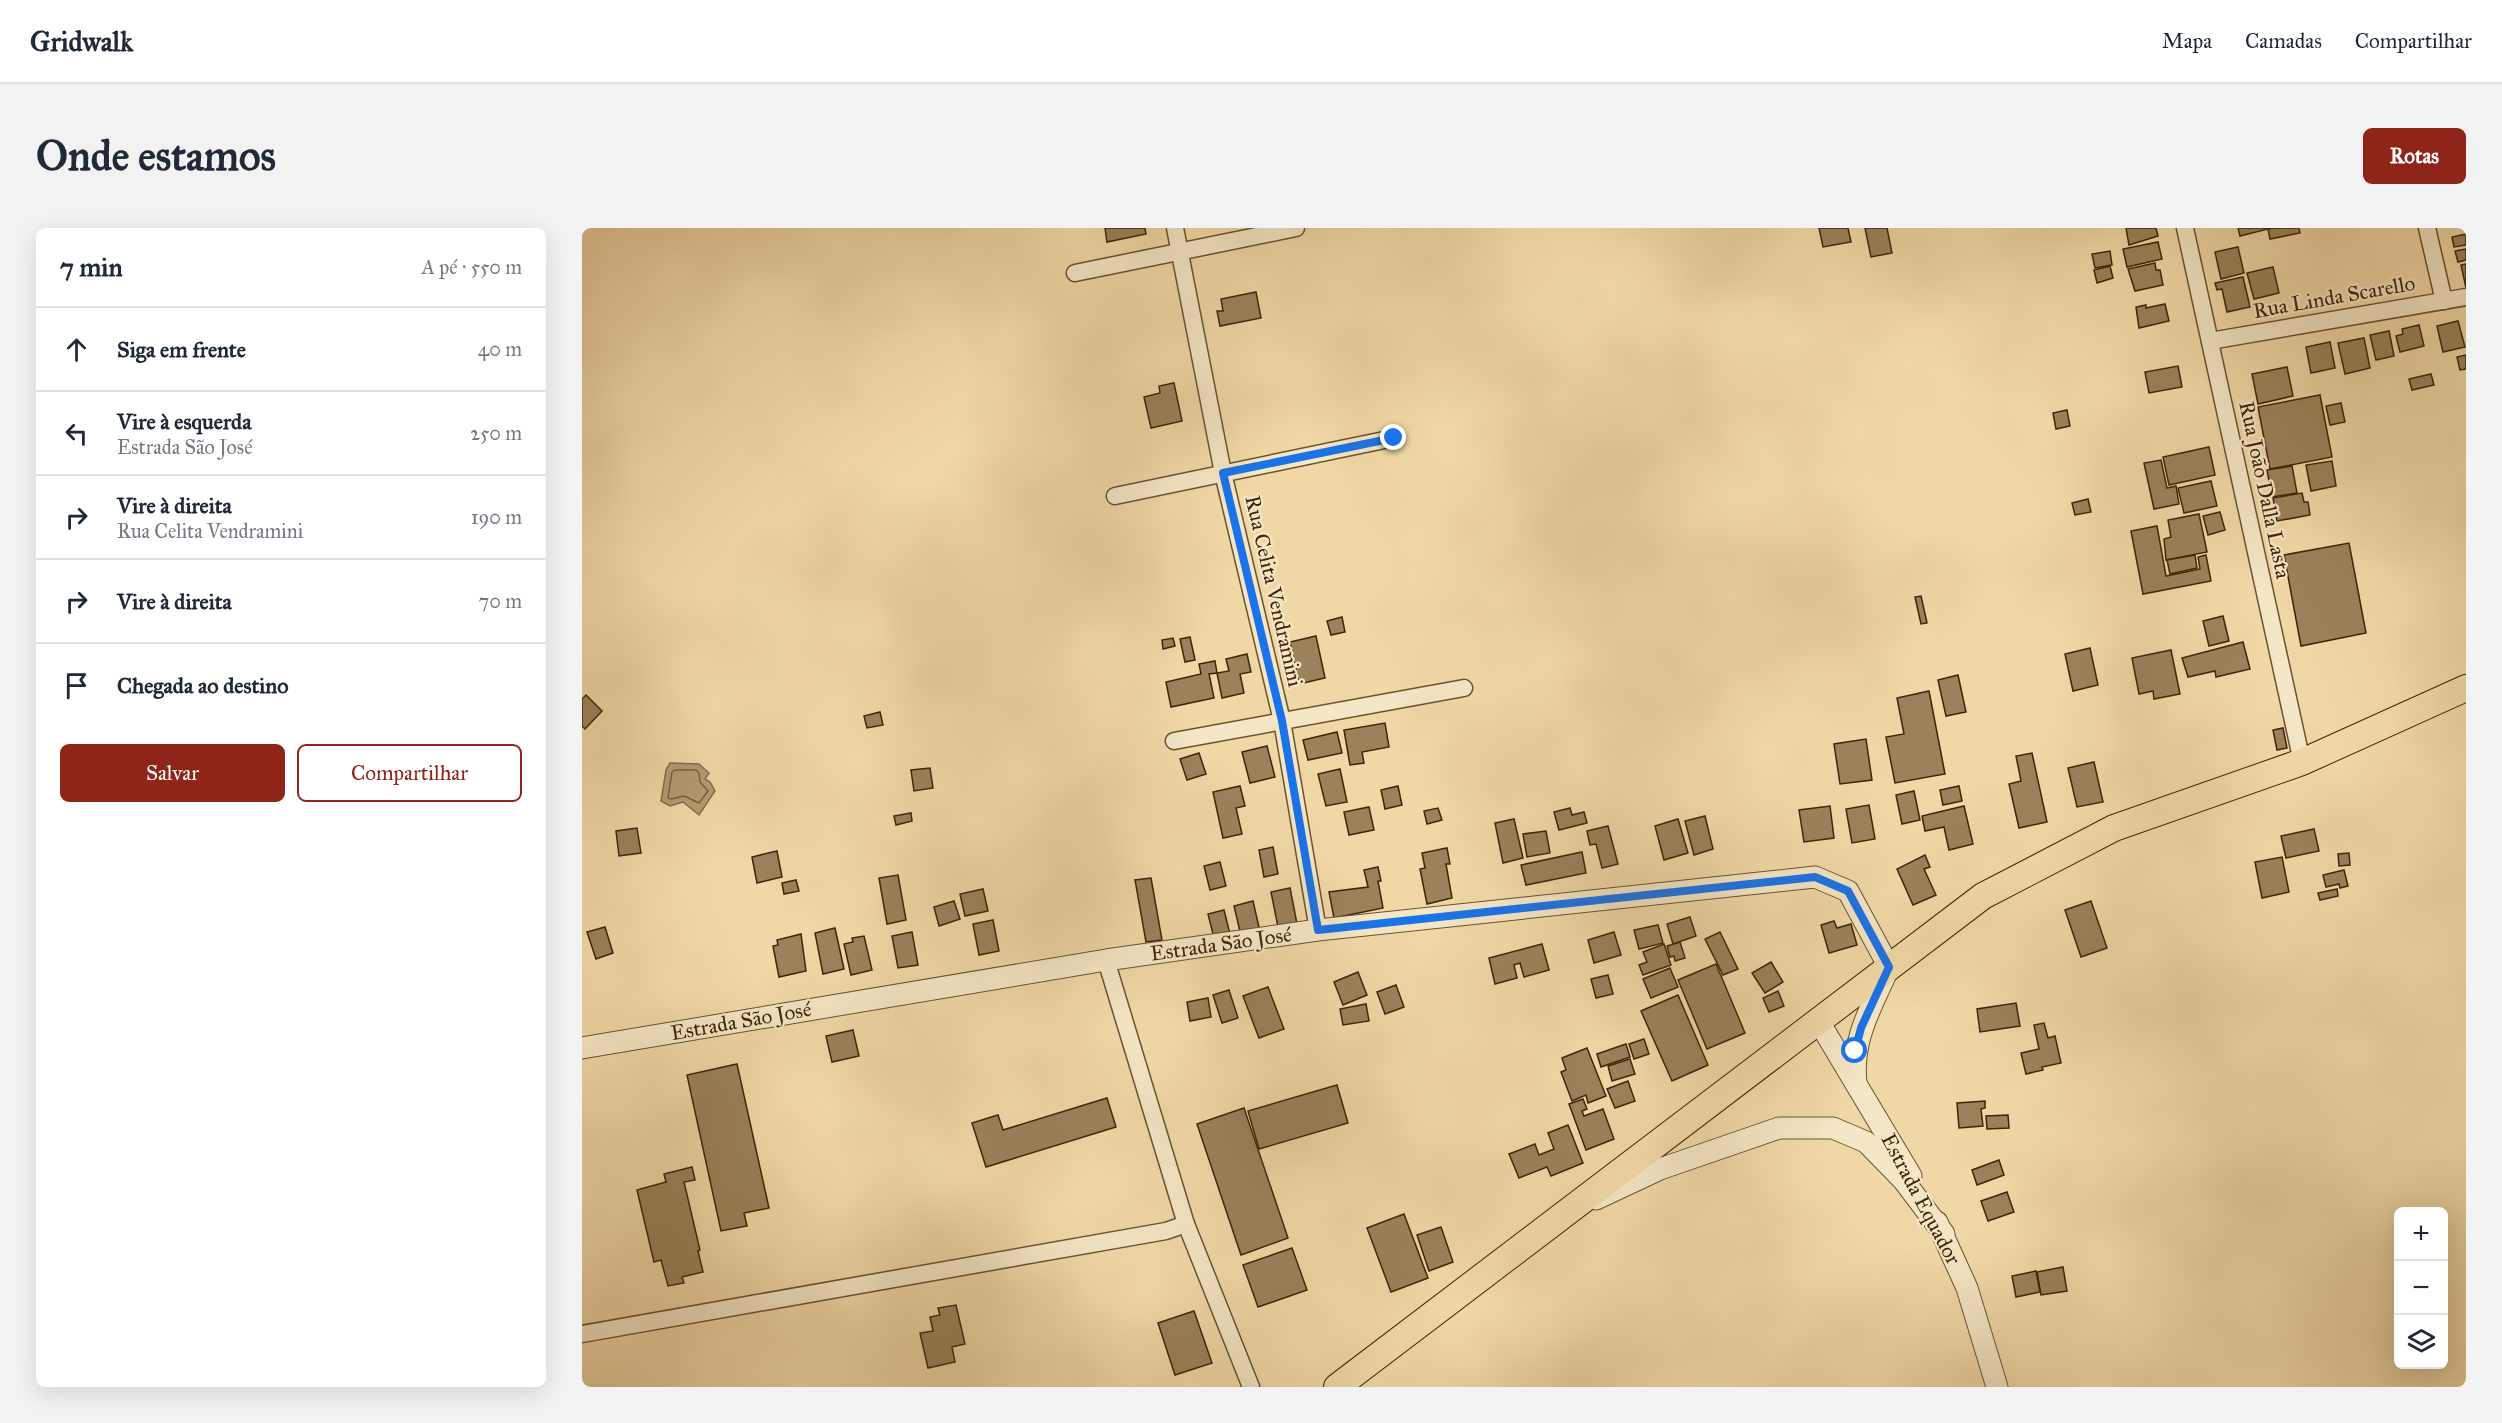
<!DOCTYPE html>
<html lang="pt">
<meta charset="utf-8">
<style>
body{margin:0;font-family:"IM FELL Great Primer",serif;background:#f2f2f3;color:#1f2937}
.controls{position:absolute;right:18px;bottom:18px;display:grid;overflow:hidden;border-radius:9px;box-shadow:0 6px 24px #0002}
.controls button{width:54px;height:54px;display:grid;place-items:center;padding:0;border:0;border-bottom:2px solid #e0e1e3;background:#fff;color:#1f2937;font:30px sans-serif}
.stop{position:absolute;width:18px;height:18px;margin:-14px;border:4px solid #1a73e8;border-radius:50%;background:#fff}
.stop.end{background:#1a73e8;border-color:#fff;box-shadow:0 2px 6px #0008}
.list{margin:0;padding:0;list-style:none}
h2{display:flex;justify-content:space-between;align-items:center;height:78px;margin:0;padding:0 24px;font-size:26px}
h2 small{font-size:20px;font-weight:400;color:#747a83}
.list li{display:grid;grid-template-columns:39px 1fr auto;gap:18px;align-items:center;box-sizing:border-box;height:84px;padding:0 24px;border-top:2px solid #e0e1e3}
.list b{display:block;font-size:22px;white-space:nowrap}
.list p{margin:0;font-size:20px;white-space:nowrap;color:#747a83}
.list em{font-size:20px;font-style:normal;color:#747a83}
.actions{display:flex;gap:12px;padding:18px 24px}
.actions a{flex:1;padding:14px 0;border:2px solid #8f2418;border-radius:9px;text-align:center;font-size:21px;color:#8f2418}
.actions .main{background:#8f2418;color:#fff}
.icon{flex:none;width:33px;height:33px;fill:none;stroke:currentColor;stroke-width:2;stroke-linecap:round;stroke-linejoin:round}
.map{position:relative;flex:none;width:1884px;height:1159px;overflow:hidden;border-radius:9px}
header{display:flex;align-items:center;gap:36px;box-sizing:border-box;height:84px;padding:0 30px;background:#fff;border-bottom:2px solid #e0e1e3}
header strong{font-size:28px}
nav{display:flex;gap:33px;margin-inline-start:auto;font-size:21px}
.intro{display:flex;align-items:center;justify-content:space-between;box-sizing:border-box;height:144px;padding:0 36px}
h1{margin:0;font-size:42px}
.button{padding:15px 27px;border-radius:9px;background:#8f2418;color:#fff;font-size:21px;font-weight:700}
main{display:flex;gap:36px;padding:0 36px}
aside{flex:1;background:#fff;border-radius:9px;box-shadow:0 6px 24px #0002}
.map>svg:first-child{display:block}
.water{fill:#b39b70;stroke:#846c46;stroke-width:1.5}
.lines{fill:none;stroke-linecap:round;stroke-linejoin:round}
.shore{stroke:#78603c;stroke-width:1.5}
.building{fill:#9a825a;stroke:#3d2507;stroke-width:1.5}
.minor-casing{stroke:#6a522f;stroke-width:19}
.tertiary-casing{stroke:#6a522f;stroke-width:23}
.primary-casing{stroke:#3d2507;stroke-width:28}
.minor{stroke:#f5e6c5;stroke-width:16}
.tertiary{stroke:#f5e6c5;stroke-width:21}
.primary{stroke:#f0d8a6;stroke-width:26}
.route{stroke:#1a73e8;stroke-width:8}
.labels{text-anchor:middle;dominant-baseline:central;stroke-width:4.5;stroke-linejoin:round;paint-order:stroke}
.street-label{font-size:21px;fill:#3d2507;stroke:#f5e6c5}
</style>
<header>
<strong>Gridwalk</strong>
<nav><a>Mapa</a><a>Camadas</a><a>Compartilhar</a></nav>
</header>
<div class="intro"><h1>Onde estamos</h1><a class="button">Rotas</a></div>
<main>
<aside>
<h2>7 min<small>A pé · 550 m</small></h2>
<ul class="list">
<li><svg class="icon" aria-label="ahead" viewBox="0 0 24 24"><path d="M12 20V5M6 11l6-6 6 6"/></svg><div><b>Siga em frente</b></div><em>40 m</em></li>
<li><svg class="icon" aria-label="left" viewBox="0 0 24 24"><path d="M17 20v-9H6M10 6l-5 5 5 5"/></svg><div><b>Vire à esquerda</b><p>Estrada São José</p></div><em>250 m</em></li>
<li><svg class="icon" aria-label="right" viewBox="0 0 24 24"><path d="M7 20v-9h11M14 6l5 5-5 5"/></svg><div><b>Vire à direita</b><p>Rua Celita Vendramini</p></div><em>190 m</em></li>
<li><svg class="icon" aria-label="right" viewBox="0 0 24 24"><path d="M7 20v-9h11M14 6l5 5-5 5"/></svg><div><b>Vire à direita</b></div><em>70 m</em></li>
<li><svg class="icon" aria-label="arrive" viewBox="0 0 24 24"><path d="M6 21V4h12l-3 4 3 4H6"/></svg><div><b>Chegada ao destino</b></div></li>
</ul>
<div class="actions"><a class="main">Salvar</a><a>Compartilhar</a></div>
</aside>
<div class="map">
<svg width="1884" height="1159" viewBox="0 0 1884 1159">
<rect width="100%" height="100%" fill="#f0d8a6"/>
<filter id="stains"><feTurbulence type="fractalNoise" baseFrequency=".00333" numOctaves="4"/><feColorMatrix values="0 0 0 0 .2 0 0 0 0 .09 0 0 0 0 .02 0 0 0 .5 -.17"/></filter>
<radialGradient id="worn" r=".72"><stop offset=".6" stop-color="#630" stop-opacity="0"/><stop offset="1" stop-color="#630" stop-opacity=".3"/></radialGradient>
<path class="water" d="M88,535L117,536L127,545L123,551L128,554L133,563L117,587L101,574L88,578L79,573L84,542Z"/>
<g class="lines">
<path class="shore" d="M93,542H114L117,545L118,554L126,563L117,575L102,568L89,571L86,570L90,544Z"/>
</g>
<g class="building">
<path d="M523,0H563L564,6L525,14Z"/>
<path d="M1237,0H1266L1269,14L1241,19Z"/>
<path d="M1283,0H1305L1310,25L1289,29Z"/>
<path d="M1544,0H1574L1576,8L1547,17Z"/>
<path d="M1656,0H1686V1L1658,8Z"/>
<path d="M1692,0H1717L1718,5L1688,11L1686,1Z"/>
<path d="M1884,6V17L1872,19L1870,9Z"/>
<path d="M1576,14L1580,31L1545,39L1541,21Z"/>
<path d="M1656,19L1662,45L1639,51L1633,24Z"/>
<path d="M1884,21V32L1876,34L1873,23Z"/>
<path d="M1528,23L1530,37L1513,40L1510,26Z"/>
<path d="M1573,35L1574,42H1578L1581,57L1553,63L1546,41Z"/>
<path d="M1884,36V60L1879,37Z"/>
<path d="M1528,38L1531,50L1515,55L1512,42Z"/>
<path d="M1691,39L1697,65L1672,71L1665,45Z"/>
<path d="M1661,49L1668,79L1645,84L1640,61L1635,62L1633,55Z"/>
<path d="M674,64L679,90L638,98L635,83H641L639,71Z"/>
<path d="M1583,76L1587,93L1557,100L1554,79L1564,77V80Z"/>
<path d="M1876,93L1883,119L1861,124L1855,98Z"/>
<path d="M1837,97L1842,118L1818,124L1814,108L1821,106L1820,101Z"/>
<path d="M1807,103L1812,128L1794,132L1788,107Z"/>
<path d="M1782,110L1788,140L1763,146L1756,115Z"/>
<path d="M1748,114L1753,140L1729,145L1724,119Z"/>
<path d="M1884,127V141L1878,142L1875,129Z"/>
<path d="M1596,138L1600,159L1567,165L1563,144Z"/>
<path d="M1705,139L1711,168L1676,176L1670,146Z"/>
<path d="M1849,146L1852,157L1830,162L1827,151Z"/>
<path d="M592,155L600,193L569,200L562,169L578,165L577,158Z"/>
<path d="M1738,167L1750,229L1688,241L1676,179Z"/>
<path d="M1759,175L1763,194L1748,197L1744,178Z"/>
<path d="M1485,182L1488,198L1474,201L1471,185Z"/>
<path d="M1627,219L1633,247L1587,257L1581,229Z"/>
<path d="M1579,232L1585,260L1594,258L1597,276L1572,281L1562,235Z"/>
<path d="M1750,233L1754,258L1729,263L1724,237Z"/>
<path d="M1710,238L1715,265L1690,269L1685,242Z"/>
<path d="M1629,253L1635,278L1602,285L1596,260Z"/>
<path d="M1720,265L1722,274H1726L1728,287L1695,293L1691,270Z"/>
<path d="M1506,271L1509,284L1493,287L1490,275Z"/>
<path d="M1638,284L1643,302L1626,307L1621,288Z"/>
<path d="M1617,286L1625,324L1584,332L1582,311L1589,309L1586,292Z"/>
<path d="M1575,298L1584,348L1618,341L1616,329L1624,327L1629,353L1561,366L1549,303Z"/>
<path d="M1767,315L1784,405L1719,418L1702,327Z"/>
<path d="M1613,327L1615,340L1588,346L1585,332Z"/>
<path d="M1339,368L1345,395L1339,396L1333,369Z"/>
<path d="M1641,388L1647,413L1627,418L1621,393Z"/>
<path d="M760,389L763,404L749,407L745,393Z"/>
<path d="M734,408L743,450L717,456L708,414Z"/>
<path d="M608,409L613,432L603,434L598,411Z"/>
<path d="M591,410L593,418L581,421L580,412Z"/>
<path d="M1661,414L1668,441L1634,449L1633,443L1606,449L1600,430Z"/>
<path d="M1508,420L1516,457L1491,463L1483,426Z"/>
<path d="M1589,422L1598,466L1572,471L1571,463L1557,466L1550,430Z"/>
<path d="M665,426L669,444L658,446L662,465L640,470L635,445L647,443L644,431Z"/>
<path d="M633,433L635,445L627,446L632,470L589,479L584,454L619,446L617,436Z"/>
<path d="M1376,447L1384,484L1364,488L1356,452Z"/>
<path d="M1347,463L1363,546L1313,555L1304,509L1322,506L1315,470Z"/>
<path d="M4,467L20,483L3,501L0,498V471Z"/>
<path d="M298,484L301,497L285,500L282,488Z"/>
<path d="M803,495L807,519L780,524L782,535L768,537L762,502Z"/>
<path d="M1701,500L1705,520L1695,522L1691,502Z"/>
<path d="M755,504L760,525L726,532L721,512Z"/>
<path d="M1284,511L1290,552L1258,556L1252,516Z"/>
<path d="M685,518L693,549L668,555L660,524Z"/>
<path d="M617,525L624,546L605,552L598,531Z"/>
<path d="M1450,525L1465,594L1437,600L1427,556L1439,553L1434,528Z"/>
<path d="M1512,534L1521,574L1495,579L1486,540Z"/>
<path d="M348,540L351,560L332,563L329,542Z"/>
<path d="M758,541L765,574L744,578L736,546Z"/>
<path d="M658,558L663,578L654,580L660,606L641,610L631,564Z"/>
<path d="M816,558L820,577L803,581L799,562Z"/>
<path d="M1377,558L1380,573L1361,577L1358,562Z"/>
<path d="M1332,563L1338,592L1320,596L1314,567Z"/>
<path d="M1287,577L1293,611L1270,615L1264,581Z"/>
<path d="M1248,578L1252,610L1222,614L1217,582Z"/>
<path d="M1382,578L1391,616L1367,622L1362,599L1343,603L1340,588Z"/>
<path d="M787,579L792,602L767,607L762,584Z"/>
<path d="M856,580L860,592L845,596L842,583Z"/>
<path d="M988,580L990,587L1002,584L1005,595L977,602L972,584Z"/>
<path d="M329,585L330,593L314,597L312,588Z"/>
<path d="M1123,588L1131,621L1112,627L1103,593Z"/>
<path d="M932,591L941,630L921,635L913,595Z"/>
<path d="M1096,591L1106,625L1082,632L1073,598Z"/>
<path d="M1026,598L1036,636L1020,640L1014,616L1008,617L1005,603Z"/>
<path d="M55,600L59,625L37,628L34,603Z"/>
<path d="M1732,601L1737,623L1704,630L1699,608Z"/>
<path d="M964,603L968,625L945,629L941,606Z"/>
<path d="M691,619L696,646L682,649L677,622Z"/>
<path d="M865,620L868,636H864L870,670L845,676L838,641L843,640L840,625Z"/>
<path d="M195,623L200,649L175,655L170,629Z"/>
<path d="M1000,624L1004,645L944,657L939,637Z"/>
<path d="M1767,625L1768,637L1757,638L1756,626Z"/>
<path d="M1343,627L1348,639L1342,641L1354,667L1331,677L1315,641Z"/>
<path d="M1700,629L1707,664L1680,670L1673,634Z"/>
<path d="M638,634L644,658L628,662L622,638Z"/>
<path d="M796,639L799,653H796L801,680L752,690L747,664L786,659L782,642Z"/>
<path d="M1762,642L1766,658L1758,660L1757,656L1744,659L1741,647Z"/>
<path d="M316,647L324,692L305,696L297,650Z"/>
<path d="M569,650L580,712L564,714L553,652Z"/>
<path d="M214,652L217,663L202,666L200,655Z"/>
<path d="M708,660L715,696L696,699L689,664Z"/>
<path d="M401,661L406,683L383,688L378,666Z"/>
<path d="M1755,661L1756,668L1738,672L1736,665Z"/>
<path d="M372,673L378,691L357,698L352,679Z"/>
<path d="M671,673L679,708L660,712L652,678Z"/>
<path d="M1509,673L1525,720L1499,729L1483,682Z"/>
<path d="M642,682L648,706L632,710L626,686Z"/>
<path d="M1108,689L1114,708L1091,716L1085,696Z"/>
<path d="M411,692L417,723L397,727L391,696Z"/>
<path d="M1252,693L1255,700L1269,696L1275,717L1247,725L1239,697Z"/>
<path d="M1076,697L1081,715L1057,721L1052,702Z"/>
<path d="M23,699L31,725L14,731L5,704Z"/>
<path d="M253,700L262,741L241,746L233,705Z"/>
<path d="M330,704L336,737L316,740L310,708Z"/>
<path d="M1032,704L1039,727L1012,735L1006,712Z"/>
<path d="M1138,704L1156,741L1141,747L1123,711Z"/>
<path d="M219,706L224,743L197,749L191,718L196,717L195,712Z"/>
<path d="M282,708L290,742L269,747L262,716L271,714L270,710Z"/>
<path d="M1098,714L1103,730L1093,733L1092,728L1088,729L1085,718Z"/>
<path d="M960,716L967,742L942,749L938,735L932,737L935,750L913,756L907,730Z"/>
<path d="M1082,716L1089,737L1061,747L1057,737L1065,734L1061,724Z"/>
<path d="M1189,734L1201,754L1183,765L1170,745Z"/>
<path d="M1134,736L1163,805L1125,821L1096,752Z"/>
<path d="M1088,740L1096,759L1069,770L1061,751Z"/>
<path d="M776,744L785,767L761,777L752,754Z"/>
<path d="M1026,747L1031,766L1014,770L1009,751Z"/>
<path d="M814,757L822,779L803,786L795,764Z"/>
<path d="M686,759L702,801L677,810L661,768Z"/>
<path d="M647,762L656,790L640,795L631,767Z"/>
<path d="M1196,763L1202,778L1187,784L1181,770Z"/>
<path d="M1096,767L1126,837L1090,853L1059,783Z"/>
<path d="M626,770L629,789L608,793L605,774Z"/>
<path d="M1434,775L1438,798L1398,804L1395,781Z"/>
<path d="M784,776L787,793L761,797L758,781Z"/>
<path d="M1462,795L1466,810L1473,808L1479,835L1460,839L1461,842L1444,846L1439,825L1457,821L1452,797Z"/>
<path d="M271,802L277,828L250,834L244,808Z"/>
<path d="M1062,811L1067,826L1052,831L1047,816Z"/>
<path d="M1044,816L1048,829L1019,839L1015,826Z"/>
<path d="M1005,820L1024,868L1006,875L1004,867L990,873L979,844L984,842L980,830Z"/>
<path d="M1048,831L1053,846L1030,853L1026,838Z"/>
<path d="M155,836L187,980L162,985L165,998L139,1003L105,847Z"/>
<path d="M1046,853L1053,873L1033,880L1025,861Z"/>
<path d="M755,857L766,895L677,921L666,883Z"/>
<path d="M525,870L534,899L404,939L390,895L416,887L421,902Z"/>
<path d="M1001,871L1005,881L1000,883L1002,888L1021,881L1032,911L1004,922L987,876Z"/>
<path d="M1403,873V880L1399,881L1401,898L1377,900L1375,875Z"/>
<path d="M662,880L706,1010L659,1027L615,896Z"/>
<path d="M1426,887L1427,900L1405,901L1404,888Z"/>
<path d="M986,897L1001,935L969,948L965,939L937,950L927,926L953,916L957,927L972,921L966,905Z"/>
<path d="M1417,932L1422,947L1395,957L1390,942Z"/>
<path d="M110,939L113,952L102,954L118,1022L116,1023L121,1044L100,1049L102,1055L86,1058L79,1032L72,1034L55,962L84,954L82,946Z"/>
<path d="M1425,964L1432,984L1406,993L1399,973Z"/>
<path d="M822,986L846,1050L809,1064L785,1000Z"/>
<path d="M859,999L871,1034L847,1043L835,1007Z"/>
<path d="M710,1020L725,1062L676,1079L661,1037Z"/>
<path d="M1481,1039L1485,1063L1459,1067L1455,1044Z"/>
<path d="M1454,1043L1458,1064L1434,1069L1430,1048Z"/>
<path d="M374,1077L383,1116L370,1119L373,1134L346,1140L338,1105L351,1103L348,1089L358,1087L356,1080Z"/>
<path d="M612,1083L630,1135L593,1147L576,1095Z"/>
</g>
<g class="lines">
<defs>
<g id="minor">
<path d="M593,0L641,245L700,493L736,702"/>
<path d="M1603,0L1720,534"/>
<path d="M1845,0L1862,73"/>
<path d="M493,45L714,0"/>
<path d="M1628,113L1884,69"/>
<path d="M533,268L812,210"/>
<path d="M592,513L882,460"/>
<path d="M524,732L604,996L669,1159"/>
<path d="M0,1106L584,1003L604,996"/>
</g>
<g id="tertiary">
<path d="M1237,794L1329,948"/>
<path d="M0,820L524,732L736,702L1233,649L1266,663L1307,739C1290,778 1269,811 1274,855"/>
<path d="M1014,971L1078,941L1197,900H1251L1284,914L1322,953L1362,1006"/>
<path d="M1355,994L1385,1060L1415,1159"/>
</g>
<path id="primary" d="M755,1159L1401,668L1532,600L1720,534L1884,460"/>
</defs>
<use href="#minor" class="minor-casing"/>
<use href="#tertiary" class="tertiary-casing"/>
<use href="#primary" class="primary-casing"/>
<use href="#minor" class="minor"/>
<use href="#tertiary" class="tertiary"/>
<use href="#primary" class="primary"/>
</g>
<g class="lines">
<path class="route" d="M812,210L641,245L700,493L736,702L1233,649L1266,663L1307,739L1279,800L1273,823"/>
</g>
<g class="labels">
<g class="street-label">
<text transform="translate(1752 69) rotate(-10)">Rua Linda Scarello</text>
<text transform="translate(1683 262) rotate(78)">Rua João Dalla Lasta</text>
<text transform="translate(692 363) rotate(77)">Rua Celita Vendramini</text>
<text transform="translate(639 716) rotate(-8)">Estrada São José</text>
<text transform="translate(159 793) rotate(-10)">Estrada São José</text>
<text transform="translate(1339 971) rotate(62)">Estrada Equador</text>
</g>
</g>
<rect width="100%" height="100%" filter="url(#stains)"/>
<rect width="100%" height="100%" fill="url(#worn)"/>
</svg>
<div class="controls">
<button>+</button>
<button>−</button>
<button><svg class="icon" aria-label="layers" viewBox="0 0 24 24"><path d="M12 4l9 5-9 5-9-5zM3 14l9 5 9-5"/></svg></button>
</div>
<div class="stop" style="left:1273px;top:823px"></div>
<div class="stop end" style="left:812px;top:210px"></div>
</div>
</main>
